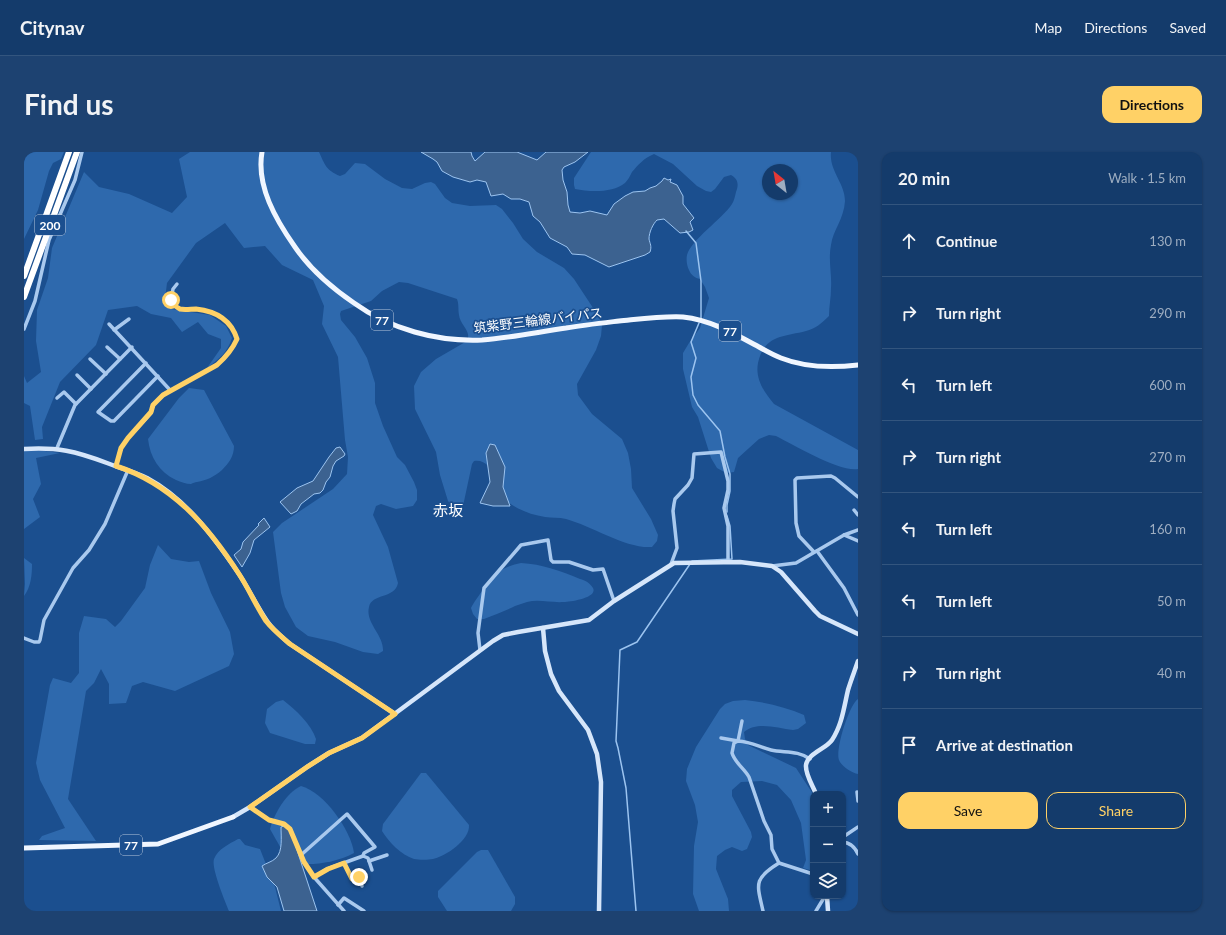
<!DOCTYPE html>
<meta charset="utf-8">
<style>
body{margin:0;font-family:Lato,"Noto Sans JP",sans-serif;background:#1d4271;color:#f1f3f6}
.controls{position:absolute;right:12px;bottom:12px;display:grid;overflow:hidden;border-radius:8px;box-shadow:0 1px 3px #0004}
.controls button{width:36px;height:36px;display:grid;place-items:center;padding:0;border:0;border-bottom:1px solid #33557e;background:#143b6b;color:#f1f3f6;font:20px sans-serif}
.compass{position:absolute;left:738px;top:12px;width:36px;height:36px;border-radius:50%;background:#143b6b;box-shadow:0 1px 3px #0004;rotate:329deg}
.stop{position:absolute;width:12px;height:12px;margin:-9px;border:3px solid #ffd166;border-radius:50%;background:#fff}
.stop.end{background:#ffd166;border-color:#fff;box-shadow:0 1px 4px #0008}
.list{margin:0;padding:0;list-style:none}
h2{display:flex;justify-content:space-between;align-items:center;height:52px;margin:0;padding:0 16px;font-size:17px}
h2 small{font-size:13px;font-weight:400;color:#9dadc1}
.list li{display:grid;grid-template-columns:26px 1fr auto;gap:12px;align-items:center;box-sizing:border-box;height:72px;padding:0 16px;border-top:1px solid #33557e}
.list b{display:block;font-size:15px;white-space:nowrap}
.list em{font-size:13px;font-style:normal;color:#9dadc1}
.actions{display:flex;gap:8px;padding:12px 16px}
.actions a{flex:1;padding:9px 0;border:1px solid #ffd166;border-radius:12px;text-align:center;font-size:14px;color:#ffd166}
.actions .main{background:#ffd166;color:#111}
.icon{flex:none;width:22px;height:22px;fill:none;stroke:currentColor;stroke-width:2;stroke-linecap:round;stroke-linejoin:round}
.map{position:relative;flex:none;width:834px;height:759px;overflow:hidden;border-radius:12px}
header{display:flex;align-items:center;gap:24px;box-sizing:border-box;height:56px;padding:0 20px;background:#143b6b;border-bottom:1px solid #33557e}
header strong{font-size:19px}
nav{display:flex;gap:22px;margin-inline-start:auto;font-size:14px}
.intro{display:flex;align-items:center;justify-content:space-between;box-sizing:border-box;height:96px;padding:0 24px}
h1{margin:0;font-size:28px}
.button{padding:10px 18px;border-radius:12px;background:#ffd166;color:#111;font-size:14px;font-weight:700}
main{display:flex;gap:24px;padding:0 24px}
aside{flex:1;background:#143b6b;border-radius:12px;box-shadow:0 1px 3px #0004}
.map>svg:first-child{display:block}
.green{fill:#2e69ad;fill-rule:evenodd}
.water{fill:#3c6290;stroke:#9cc4f0}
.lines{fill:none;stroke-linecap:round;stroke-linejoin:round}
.stream{stroke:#9cc4f0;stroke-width:1.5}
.street{stroke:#a9c9ee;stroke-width:3.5}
.secondary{stroke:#d6e6fa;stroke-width:4.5}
.primary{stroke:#f0f6ff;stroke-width:5}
.highway{stroke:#fff;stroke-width:6}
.route{stroke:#ffd166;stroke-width:5}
.labels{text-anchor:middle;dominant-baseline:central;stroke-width:3.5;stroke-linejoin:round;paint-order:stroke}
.shield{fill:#1b4f8f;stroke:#bbcadd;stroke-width:1}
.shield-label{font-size:12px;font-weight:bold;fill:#fff}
.street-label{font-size:13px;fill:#fff;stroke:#1b4f8f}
.quarter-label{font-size:15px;fill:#fff;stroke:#1b4f8f}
</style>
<header>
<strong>Citynav</strong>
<nav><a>Map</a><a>Directions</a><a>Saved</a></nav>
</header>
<div class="intro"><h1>Find us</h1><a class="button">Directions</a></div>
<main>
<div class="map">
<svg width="834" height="759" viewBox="0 0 834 759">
<rect width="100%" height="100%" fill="#1b4f8f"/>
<g class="green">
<path d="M0,0H40L37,7L29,11L25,19L14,58L0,87Z"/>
<path d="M166,0H295C301,13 302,18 316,24L321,22L331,11L341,12L361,27L378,36L388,37L401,31L407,30L411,32L421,46L428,51L446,54L472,53L478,57L489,71L499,87L513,100L540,116L550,127L575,165L578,173L577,184L572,198L553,232L554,243L568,262L598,287L604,301L607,317L608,336L627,367L634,383L633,389L628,395C602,397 568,374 542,367C535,365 528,366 521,365C508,363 494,358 484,350C471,340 472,306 450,309L448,312L439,354L435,355L428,354L424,349L416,323L412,300L391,257L390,234L397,220L412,207L443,189C448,179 436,173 435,163C434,157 435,152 433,147L384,131L375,130L358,139L347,149L317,159L316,162L317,168L331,185L343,206L351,231V251L359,274L373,305L381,313L390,330L393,338V348L389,354L372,357L357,352L352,354L349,363L364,395L374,431C371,447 348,441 345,455C341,471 360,483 359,499L354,502L339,500L311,490L284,484L272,475L261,455L257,441L249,380L258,371L309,337L323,322L324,305L321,288L314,205L298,172L300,154L289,128L258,113L241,94L220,96L201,71L172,91L143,131L141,147L147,157L186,163L202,174L208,186C203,201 196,206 183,216L197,196V187L184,182L174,170L158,180L147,166L127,162L113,154L84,158L72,193L36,230L18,275L19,287L11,288L6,254L0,251V224L3,231L17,220L12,189L13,158L24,126L28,96L60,20L75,35L105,42L148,61L163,45L155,7Z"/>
<path d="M567,0H807C805,19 821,31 821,49C820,67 809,78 807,93C804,108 808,122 807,136C807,146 805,154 805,164C798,171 791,177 782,179C759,185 740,183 734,211C731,227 740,240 750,252L834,298V317C815,320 770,293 752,284L745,283L735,287L714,306L710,320L702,321L693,316L687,306L674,265L668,255L659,217V201L665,191L676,176L685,146L681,135L676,127C671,126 667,123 665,118C663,114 662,108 663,103C667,88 698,67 708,52C710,49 711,44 712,40C715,32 714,27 707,23L700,25L691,37L687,40L682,39L673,34L649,12L630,2C620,6 614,13 608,20C606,24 604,28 601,31C589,41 566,40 551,37L550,33V26ZM744,18H768V42H744Z"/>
<path d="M165,236L180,238L210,294C210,304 205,311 198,318C190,325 183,328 173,330C171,330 169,331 167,332C162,332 157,330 152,328C135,320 126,305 124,287L155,246Z"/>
<path d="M13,298L36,301L12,306L17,332L9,347L16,365L0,377V299Z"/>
<path d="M134,393L147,407L165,410L175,409L187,441L206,480L210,502L205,514L151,539L119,530L108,534L102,551L85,552V532L77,517L70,531L62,539L44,647L72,689L15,688L18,684L41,676L16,628L12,611L26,533L29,526L47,531L55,521V481L60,464L82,467L91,475L97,469L121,436L126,413Z"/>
<path d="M0,406L8,412C8,423 7,435 0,444L1,432Z"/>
<path d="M497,411C518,412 537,419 556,427C561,428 566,431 569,436C574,446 546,450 540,450C527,451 515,447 503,450C499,451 495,453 491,454C481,459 470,463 460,467H453L449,462L447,456C452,446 469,424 479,417C485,414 491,412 497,411Z"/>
<path d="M834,547V622C828,621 817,614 815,608C811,598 825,553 834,547Z"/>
<path d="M259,548C272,558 287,572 292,587L291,592H281L246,581L241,571L243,557L252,550Z"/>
<path d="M721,548C741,550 762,555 780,563L782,571L774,577L769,578C753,576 733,569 720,580L721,587L724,593L772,616L789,642V719L779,716L782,708L777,671L767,648L753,633L738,629L717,630L708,638V644L727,680L728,685L723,697L718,699L708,695L701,698L693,704L692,717L704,747L705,759H675L669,742L670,694L674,670L671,653L662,629L663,617L672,595L696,557L701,552L709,549Z"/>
<path d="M397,621H402L445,673C446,688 422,704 409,707C404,708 395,708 390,707C377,703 365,690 358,679L359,672Z"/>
<path d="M277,634C300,640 327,678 330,701C311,711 288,714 268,711L259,700L246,677C250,662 262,641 277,634Z"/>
<path d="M214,687H216L221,693L236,697L251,735L257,759H205C201,749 187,716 190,707C194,697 205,692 214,687Z"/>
<path d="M457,698H464L491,745V752L487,759H423L414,745V739L453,700Z"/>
</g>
<g class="water">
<path d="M397,0H447L448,4L451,9L461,0H493L513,8L522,0H564L551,10L540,15L538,18L539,28L543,40L544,53L546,60L556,61L566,59L583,63L590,52L601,44L609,40L621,39L626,36L632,34L638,29L640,26L644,28L647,27L646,30L653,33L659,44V52L670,66L666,70L669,78L665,80L656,81L640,67L633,68C629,72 625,80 625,87C626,92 628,94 626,100L621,103L585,115L561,103L548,102L543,95L526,86L516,70L509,64L505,50L496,47H487L479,42L467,44L462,30L453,28L446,30L429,25L418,19L413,10L409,7Z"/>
<path d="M466,292L471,293L481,315L479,335L486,354H469L456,351L466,330L462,301Z"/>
<path d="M316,295L321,302L320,304L312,309L309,314L306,325L302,330L299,338L296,341L290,342L277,352L273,359L267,362L256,350L273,336L289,329L305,305L312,296Z"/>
<path d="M240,366L246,375L230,388L226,401L218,415L210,403L217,397L219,390L235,373L234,372Z"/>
<path d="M260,674L265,678L271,692L293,759H260L253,735L243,725L238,714C242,711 248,710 252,706C259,699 257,685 257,675Z"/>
</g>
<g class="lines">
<g class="stream">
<path d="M662,79L672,91L677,129V167"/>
<path d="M675,171L667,190L672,206L667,225L669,243L674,253L696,279L701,305L706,322V339L703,353V360"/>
<path d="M668,409L708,407L706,374L703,364"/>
<path d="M612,759L602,636L594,596L592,589L596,498L613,490L666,412"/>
</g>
<g class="street">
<path d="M85,172L146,238"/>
<path d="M0,177L11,149L25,88L51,28L58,0"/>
<path d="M90,178L105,167"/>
<path d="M83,195L96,207"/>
<path d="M66,207L82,222"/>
<path d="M122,211L74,260L87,269H90L134,224"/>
<path d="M53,223L67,237"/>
<path d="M33,246L40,240L52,252"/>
<path d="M33,296L51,253L108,195"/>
<path d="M92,314L97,296L104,286L127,261L129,253L139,243L193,213C202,205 208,198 213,187C207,168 191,159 172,157C167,157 161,158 156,157C152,155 149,152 147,148L149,137L153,132"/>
<path d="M830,358L834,363"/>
<path d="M820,383L834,389"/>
<path d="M793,399L820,436L834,463"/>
<path d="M790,400L775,384L772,371L771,328L773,326L807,324L811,326L834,345"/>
<path d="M647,412L653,396L649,359L650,352L651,347L664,333L668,326L670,302L697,300L704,329V338L700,356L704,374V410"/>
<path d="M748,414L772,411L820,383L834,378"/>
<path d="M0,486L10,490H15L16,488L20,468L49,416L65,398L81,372L104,318"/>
<path d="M456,498L454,481L460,436L497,393L524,388L527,408L529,410H545L569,418L579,417L590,449"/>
<path d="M697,586L714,589L718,569"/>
<path d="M786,607C774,598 760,601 747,598C735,595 728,590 714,589L710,591L708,601C711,611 720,616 725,625L740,669L747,683L748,697L755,711L789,722"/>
<path d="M833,640L834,649"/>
<path d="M226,655L245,668L260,672L266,677L280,710L289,724L320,759"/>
<path d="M819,685L834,675"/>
<path d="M819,690C827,691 831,695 834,702"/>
<path d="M277,703L323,662L351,695L340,701L339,704"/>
<path d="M345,709L363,703"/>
<path d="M320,711L328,727L335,725L338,734"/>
<path d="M290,725L303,717L339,704L344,706L348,718"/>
<path d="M314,753L320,746L340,759"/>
<path d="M739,759C733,732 729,727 755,711"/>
<path d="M792,759L801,744"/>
</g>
<g class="secondary">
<path d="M0,297C34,295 51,299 83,311C96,316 110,320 123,326C162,347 189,384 213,419C224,435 232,453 243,469C249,478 258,485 266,492L371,562"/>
<path d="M519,476L521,499L527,522L535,539L564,578L573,602L577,630L575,759"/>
<path d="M792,642C789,634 781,622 782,613C784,601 802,597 808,588C818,573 820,555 824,538C827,528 831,518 834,509"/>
<path d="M209,665L226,655L283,615L305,601L338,586L469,489L479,483L494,480L565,468L590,449L650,411L716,410L748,414L757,420L791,459L796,464L834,482"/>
<path d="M803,744L804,759"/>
</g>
<g class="primary">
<path d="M238,0C232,34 252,68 271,95C286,117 308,136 330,151C366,177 413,190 458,188C486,186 514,180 542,176C560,173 578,171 595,169C616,167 638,164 659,165C687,168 711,182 735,195C742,199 749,203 757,206C782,216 808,216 834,213"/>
<path d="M0,696L134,692L209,665"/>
</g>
<g class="highway">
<path d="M0,124L45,0"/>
<path d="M0,145L53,0"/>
</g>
</g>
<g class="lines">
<path class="route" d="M147,148C149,152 152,155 156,157C161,158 167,157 172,157C191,159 207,168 213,187C208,198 202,205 193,213L139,243L129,253L127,260L104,286L97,296L92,314C148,332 184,374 215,422C225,437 232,454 242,469C249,478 258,485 266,492L371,562L338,586L305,601L283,615L226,655L245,668L260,672L266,677L280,710L290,725L304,717L320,711L328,727L335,725"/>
</g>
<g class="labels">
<g class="shield">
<rect x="11" y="63" width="30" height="20" rx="3"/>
<rect x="347" y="158" width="22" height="20" rx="3"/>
<rect x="695" y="169" width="22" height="20" rx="3"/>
<rect x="96" y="683" width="22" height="20" rx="3"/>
</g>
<g class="shield-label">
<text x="26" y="73">200</text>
<text x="358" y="168">77</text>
<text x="706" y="179">77</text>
<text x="107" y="693">77</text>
</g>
<g class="street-label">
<text transform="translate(514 168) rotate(-7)">筑紫野三輪線バイパス</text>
</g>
<g class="quarter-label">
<text x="424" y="358">赤坂</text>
</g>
</g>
</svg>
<div class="controls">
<button>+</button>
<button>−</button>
<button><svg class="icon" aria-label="layers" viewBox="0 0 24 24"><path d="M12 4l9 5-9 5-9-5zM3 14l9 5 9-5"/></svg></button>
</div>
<svg class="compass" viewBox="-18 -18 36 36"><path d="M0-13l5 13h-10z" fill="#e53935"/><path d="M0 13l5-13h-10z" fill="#9dadc1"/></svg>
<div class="stop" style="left:147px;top:148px"></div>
<div class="stop end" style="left:335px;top:725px"></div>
</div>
<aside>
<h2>20 min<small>Walk · 1.5 km</small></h2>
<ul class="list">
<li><svg class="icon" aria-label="ahead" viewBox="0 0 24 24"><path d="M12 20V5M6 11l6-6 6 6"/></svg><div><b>Continue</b></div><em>130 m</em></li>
<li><svg class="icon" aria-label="right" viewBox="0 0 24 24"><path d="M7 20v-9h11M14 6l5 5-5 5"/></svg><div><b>Turn right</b></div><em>290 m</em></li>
<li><svg class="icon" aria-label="left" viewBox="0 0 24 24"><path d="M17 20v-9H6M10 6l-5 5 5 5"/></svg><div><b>Turn left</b></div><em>600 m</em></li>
<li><svg class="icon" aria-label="right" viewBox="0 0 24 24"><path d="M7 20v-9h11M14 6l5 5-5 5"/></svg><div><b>Turn right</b></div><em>270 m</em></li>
<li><svg class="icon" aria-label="left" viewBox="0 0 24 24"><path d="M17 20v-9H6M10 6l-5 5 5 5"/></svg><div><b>Turn left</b></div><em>160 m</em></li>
<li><svg class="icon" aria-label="left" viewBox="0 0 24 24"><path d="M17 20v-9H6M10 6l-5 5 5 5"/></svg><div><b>Turn left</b></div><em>50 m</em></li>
<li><svg class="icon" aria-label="right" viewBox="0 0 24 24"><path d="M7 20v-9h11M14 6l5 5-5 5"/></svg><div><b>Turn right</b></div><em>40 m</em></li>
<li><svg class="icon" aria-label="arrive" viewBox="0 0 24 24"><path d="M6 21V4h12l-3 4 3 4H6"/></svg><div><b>Arrive at destination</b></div></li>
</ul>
<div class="actions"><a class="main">Save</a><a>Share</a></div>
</aside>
</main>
